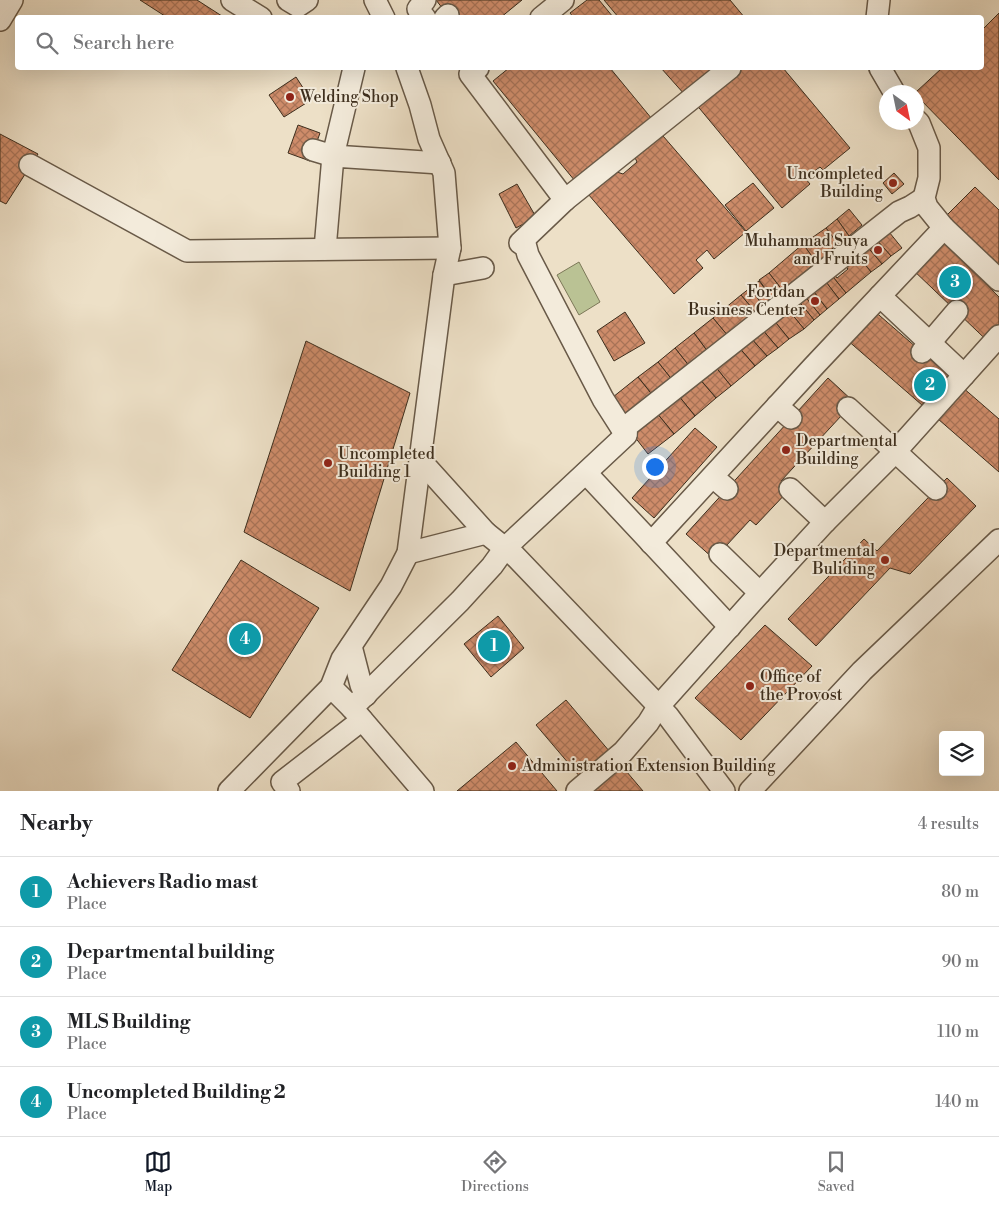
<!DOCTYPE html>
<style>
body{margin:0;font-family:"Libre Bodoni",serif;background:#f6f6f6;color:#202124}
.controls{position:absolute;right:15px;bottom:15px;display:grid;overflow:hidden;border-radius:5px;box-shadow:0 5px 20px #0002}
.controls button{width:45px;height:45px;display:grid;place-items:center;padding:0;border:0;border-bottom:1px solid #e0e0e0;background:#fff;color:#202124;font:25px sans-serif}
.compass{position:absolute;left:879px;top:85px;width:45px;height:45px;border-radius:50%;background:#fff;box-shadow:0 5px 20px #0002;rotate:147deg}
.you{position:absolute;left:654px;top:466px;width:18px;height:18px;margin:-12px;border:4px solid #fff;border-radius:50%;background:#1a73e8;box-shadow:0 0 0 8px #1a73e833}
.badge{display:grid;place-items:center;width:32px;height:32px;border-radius:50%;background:#111827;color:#fff;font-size:16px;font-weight:700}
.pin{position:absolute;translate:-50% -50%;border:2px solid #fff;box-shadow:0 1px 5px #0006}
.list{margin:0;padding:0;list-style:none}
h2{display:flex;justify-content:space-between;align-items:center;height:65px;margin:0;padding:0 20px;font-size:21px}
h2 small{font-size:16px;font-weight:400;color:#757577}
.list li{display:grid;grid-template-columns:32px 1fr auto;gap:15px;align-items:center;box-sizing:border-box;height:70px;padding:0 20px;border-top:1px solid #e0e0e0}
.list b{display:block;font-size:19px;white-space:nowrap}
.list p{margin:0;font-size:16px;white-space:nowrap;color:#757577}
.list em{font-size:16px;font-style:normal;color:#757577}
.icon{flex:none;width:28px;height:28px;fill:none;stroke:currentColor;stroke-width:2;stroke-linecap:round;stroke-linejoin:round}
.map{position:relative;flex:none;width:999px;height:791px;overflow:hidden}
.search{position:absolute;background:#fff;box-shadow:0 5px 20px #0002;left:15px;right:15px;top:15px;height:55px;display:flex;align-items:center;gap:12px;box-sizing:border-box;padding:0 18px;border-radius:5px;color:#757577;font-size:19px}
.sheet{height:345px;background:#fff}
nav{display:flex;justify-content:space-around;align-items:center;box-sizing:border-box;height:70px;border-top:1px solid #e0e0e0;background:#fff;font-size:14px;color:#757577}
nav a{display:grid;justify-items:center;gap:2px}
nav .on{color:#111827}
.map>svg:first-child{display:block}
.pitch{fill:#bac294;stroke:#7c7858}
.building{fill:url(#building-cross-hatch);stroke:#3d2e1d}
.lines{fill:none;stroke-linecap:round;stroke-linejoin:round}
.street-casing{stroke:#695a48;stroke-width:24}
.street{stroke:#f3ebdb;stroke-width:21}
.poi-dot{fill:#8f2418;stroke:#f3ebdb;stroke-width:2}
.labels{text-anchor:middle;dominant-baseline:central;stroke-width:4;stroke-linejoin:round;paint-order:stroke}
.poi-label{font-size:16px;fill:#3d2e1d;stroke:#f3ebdb;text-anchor:start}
</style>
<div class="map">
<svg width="999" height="791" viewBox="0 0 999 791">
<defs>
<pattern id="building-cross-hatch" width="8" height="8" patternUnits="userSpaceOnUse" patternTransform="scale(1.25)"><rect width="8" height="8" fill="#ce8c6a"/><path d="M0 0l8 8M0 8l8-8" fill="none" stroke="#a87357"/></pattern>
</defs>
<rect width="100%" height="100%" fill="#ede0c7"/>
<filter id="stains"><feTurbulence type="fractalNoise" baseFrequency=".004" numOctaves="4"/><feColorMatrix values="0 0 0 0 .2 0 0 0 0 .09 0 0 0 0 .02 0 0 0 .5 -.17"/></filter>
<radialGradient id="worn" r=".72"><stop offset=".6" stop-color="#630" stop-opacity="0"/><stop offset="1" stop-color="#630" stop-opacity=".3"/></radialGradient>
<path class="pitch" d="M579,262L600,302L579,315L557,275Z"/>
<g class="building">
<path d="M140,0H197L225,18H168Z"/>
<path d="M436,0H522L500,18H450Z"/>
<path d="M587,0H599L613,17L574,18L570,13Z"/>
<path d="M604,0H730L745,18H619Z"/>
<path d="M999,13V180L916,95V92L942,68H982V30Z"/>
<path d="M509,68H610L652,119L575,181L493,81Z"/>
<path d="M661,68H717L685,95Z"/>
<path d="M739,68H783L850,148L823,170L820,167L805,178L810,184L782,208L695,103Z"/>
<path d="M296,77L311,100L284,117L269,95Z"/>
<path d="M298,125L320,133L310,161L288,153Z"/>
<path d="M657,129L746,232L714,259L707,250L696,260L703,268L674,294L588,194L614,171L623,174L637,162L632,151Z"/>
<path d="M0,134L38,154L6,204L0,201Z"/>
<path d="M894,173L904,184L892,194L883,183Z"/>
<path d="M753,183L774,208L746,231L725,205Z"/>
<path d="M517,184L536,217L516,228L499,194Z"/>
<path d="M975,187L999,210V268L946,216Z"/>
<path d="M849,209L862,225L849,236L837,219Z"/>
<path d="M837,219L849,236L838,244L826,228Z"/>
<path d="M885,227L902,248L891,256L874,237Z"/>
<path d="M826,228L838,244L827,253L829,256L821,262L819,259L816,262L803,244Z"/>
<path d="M874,237L891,256L882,264L865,244Z"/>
<path d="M940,239L999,297V352L911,268Z"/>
<path d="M803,244L816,262L783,291L769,273Z"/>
<path d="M865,244L882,264L871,272L855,252Z"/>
<path d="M855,252L871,272L846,293L829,272L832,271L837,278L848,269L842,263Z"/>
<path d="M829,272L846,293L839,299L823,278Z"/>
<path d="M769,273L783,291L773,299L759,280Z"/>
<path d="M823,278L839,299L827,309L811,288Z"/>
<path d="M759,281L773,299L764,307L750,288Z"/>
<path d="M750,288L764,307L756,313L741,295Z"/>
<path d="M811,288L827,309L820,315L803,294Z"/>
<path d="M803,294L820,315L814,320L797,299Z"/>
<path d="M741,295L756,313L728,336L713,318Z"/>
<path d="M797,299L814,320L804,329L786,307Z"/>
<path d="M786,307L804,329L789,339L772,318Z"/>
<path d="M872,309L999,419V472L846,339Z"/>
<path d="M625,312L645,343L614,361L597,331Z"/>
<path d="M713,318L728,336L708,352L694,333Z"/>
<path d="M772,318L789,339L778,348L761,328Z"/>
<path d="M761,328L778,348L767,356L749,336Z"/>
<path d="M694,333L708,352L690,367L675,348Z"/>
<path d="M749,336L767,356L755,366L737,345Z"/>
<path d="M306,341L410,393L350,591L244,532Z"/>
<path d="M737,345L755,366L731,386L714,365Z"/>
<path d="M675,348L690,367L673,381L658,362Z"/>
<path d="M658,362L673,381L654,397L638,377Z"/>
<path d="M714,365L731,386L716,398L698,377Z"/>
<path d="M638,377L654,397L624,421L608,401Z"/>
<path d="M698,377L716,398L695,416L678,395Z"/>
<path d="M828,378L854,402L781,481L790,489L756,525L750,520L714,559L686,534Z"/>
<path d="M678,395L695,416L674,434L656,412Z"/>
<path d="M656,412L674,434L648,454L631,432Z"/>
<path d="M695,428L717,447L654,518L632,498Z"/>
<path d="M947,478L976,506L910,574L890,568L816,646L788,619L864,539L877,551Z"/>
<path d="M241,560L319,608L250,718L172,670Z"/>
<path d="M498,616L524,648L491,677L464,644Z"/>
<path d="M765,625L812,666L741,740L695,698Z"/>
<path d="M566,700L643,791H592L536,725Z"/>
<path d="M516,742L557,791H457Z"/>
</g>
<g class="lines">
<defs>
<g id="street">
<path d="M232,0L261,18"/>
<path d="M288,0L298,6L307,0"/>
<path d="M375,0L384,18"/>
<path d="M425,0L418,9L425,18"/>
<path d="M445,18L448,15"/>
<path d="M541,18L563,0"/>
<path d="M877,18L879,0"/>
<path d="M0,20L12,0"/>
<path d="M478,68L470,74L565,200L730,68"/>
<path d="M880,68L894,92"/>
<path d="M916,120L919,123L929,148V178L924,198L927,207L944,228L999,280"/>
<path d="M313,150L333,156L354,68"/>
<path d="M30,165L187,251L450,248"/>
<path d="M524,240L528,255L603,399L626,435"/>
<path d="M520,243L565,200"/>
<path d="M325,249L333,156L440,163"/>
<path d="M444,275L483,268"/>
<path d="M880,296L964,375"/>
<path d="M922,352L957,311"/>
<path d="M777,406L791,418"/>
<path d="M848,408L936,489"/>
<path d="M586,473L730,627"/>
<path d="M713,477L727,489"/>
<path d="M790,489L825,522"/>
<path d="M486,533L515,556L668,716L724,791"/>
<path d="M651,543L813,367L944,228"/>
<path d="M408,553L486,533L421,461"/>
<path d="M720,554L760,593"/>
<path d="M351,646L361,685L366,695"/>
<path d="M331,687L352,708L423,791"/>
<path d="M352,708L460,601L492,566L505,548L626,435L627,426L899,212L910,207L924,198"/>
<path d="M229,791L331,687L342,659L391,586L408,553L444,275L450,248L444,173L429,139L420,105L407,68"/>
<path d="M289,791L282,782L362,720"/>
<path d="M577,791L623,752L648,723L658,707L760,593L825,522L895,452L999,336"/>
<path d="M750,791L862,671L999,540"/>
</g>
</defs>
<use href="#street" class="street-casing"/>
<use href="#street" class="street"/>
</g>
<g class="poi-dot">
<circle cx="290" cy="97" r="5"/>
<circle cx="893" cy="183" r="5"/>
<circle cx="878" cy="250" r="5"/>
<circle cx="815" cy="301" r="5"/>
<circle cx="786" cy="450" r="5"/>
<circle cx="328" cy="463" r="5"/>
<circle cx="885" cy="560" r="5"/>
<circle cx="750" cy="686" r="5"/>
<circle cx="512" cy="766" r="5"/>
</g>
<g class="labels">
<g class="poi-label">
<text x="300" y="97">Welding Shop</text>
<text x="883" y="174" text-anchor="end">Uncompleted<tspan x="883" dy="18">Building</tspan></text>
<text x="868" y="241" text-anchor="end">Muhammad Suya<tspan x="868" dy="18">and Fruits</tspan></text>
<text x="805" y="292" text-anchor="end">Fortdan<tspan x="805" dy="18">Business Center</tspan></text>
<text x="796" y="441">Departmental<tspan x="796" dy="18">Building</tspan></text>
<text x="338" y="454">Uncompleted<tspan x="338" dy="18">Building 1</tspan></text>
<text x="875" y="551" text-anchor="end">Departmental<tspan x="875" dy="18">Buliding</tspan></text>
<text x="760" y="677">Office of<tspan x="760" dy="18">the Provost</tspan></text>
<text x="522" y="766">Administration Extension Building</text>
</g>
</g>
<rect width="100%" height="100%" filter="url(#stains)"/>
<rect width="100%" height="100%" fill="url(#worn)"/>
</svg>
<div class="controls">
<button><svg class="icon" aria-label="layers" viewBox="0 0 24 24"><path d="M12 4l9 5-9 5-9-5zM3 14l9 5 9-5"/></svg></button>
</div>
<svg class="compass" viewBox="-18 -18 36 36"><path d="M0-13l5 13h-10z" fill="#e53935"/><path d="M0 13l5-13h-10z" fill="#757577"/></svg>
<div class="you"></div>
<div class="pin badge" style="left:494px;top:646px;background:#0f9aa8">1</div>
<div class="pin badge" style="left:930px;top:385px;background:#0f9aa8">2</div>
<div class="pin badge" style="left:955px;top:282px;background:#0f9aa8">3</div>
<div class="pin badge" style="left:245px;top:639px;background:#0f9aa8">4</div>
<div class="search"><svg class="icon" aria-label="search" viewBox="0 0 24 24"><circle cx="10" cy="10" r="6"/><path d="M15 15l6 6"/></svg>Search here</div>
</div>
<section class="sheet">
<h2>Nearby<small>4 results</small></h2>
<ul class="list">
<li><span class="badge" style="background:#0f9aa8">1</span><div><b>Achievers Radio mast</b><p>Place</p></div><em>80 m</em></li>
<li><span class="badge" style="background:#0f9aa8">2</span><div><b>Departmental building</b><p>Place</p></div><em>90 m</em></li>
<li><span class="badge" style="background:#0f9aa8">3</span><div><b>MLS Building</b><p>Place</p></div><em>110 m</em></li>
<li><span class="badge" style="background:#0f9aa8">4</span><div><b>Uncompleted Building 2</b><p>Place</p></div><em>140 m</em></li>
</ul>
</section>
<nav>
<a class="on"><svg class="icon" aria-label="map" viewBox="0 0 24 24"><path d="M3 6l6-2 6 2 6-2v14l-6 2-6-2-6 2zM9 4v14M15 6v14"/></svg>Map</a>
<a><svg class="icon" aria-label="directions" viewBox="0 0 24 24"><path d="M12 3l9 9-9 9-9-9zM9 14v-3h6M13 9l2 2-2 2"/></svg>Directions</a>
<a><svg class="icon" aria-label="saved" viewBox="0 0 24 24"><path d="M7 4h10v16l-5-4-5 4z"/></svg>Saved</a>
</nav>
